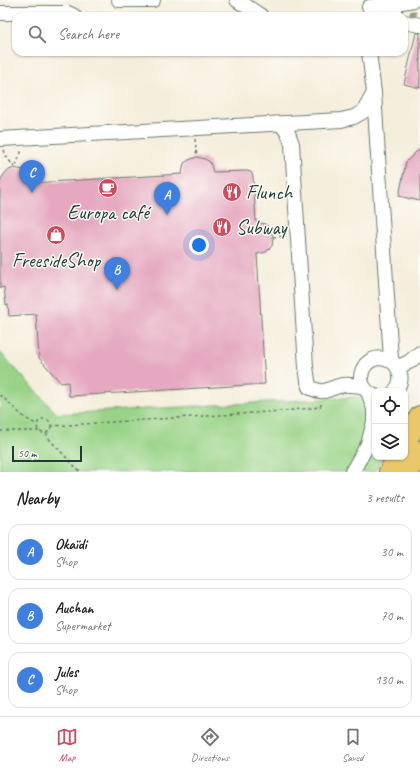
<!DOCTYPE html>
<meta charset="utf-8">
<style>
body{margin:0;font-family:Caveat,sans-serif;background:#f2f2f2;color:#222}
.controls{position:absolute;right:12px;bottom:12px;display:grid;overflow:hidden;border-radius:8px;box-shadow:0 1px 3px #0004}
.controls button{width:36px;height:36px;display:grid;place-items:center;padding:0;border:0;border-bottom:1px solid #e0e0e0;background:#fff;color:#222;font:20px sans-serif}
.scale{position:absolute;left:12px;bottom:10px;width:70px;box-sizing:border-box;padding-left:4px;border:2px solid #1f3d34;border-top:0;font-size:11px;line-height:14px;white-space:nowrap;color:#1f3d34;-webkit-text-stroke:3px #fdfcf7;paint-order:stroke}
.you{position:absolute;left:199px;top:245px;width:14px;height:14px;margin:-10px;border:3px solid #fff;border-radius:50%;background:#1a73e8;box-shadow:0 0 0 6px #1a73e833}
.badge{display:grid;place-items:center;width:26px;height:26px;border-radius:50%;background:#d1495b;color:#fff;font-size:13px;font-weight:700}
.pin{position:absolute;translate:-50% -33px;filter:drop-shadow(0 1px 2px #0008)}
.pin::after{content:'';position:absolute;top:21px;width:14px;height:12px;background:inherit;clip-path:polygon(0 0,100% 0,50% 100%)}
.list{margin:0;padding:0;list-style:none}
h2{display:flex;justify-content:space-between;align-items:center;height:52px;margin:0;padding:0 16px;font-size:17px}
h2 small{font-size:13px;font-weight:400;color:#767676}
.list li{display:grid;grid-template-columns:26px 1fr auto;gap:12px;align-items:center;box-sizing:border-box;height:56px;margin:0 8px 8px;padding:0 8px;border:1px solid #e0e0e0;border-radius:12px}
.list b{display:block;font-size:15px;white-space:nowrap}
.list p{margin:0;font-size:13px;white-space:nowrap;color:#767676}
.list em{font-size:13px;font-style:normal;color:#767676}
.icon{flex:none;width:22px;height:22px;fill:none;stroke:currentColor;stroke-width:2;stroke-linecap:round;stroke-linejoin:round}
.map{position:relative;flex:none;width:420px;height:472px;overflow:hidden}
.search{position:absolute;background:#fff;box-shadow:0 1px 3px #0004;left:12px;right:12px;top:12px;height:44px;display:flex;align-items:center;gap:10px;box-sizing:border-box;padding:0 14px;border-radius:12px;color:#767676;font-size:15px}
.sheet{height:244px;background:#fff}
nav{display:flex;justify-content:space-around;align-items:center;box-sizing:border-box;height:56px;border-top:1px solid #e0e0e0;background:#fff;font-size:11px;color:#767676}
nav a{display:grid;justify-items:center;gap:2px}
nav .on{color:#d1495b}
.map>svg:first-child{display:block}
.green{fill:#99d387;stroke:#5c885e}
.building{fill:#e5a8c0}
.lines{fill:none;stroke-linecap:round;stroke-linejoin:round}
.minor-casing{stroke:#6a7b6f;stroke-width:16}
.highway-casing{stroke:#6a7b6f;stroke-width:22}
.path{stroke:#6a7b6f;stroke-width:1.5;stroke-dasharray:3 3;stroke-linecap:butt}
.minor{stroke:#fff;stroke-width:14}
.highway{stroke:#eac769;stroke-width:20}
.tree{fill:#90a18b}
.labels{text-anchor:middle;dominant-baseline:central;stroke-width:3;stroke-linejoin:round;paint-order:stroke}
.poi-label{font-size:20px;fill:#1f3d34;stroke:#fdfcf7;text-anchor:start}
</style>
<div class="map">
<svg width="420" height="472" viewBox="0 0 420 472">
<rect width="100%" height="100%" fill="#fdfcf7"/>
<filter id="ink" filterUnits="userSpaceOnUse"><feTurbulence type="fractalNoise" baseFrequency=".025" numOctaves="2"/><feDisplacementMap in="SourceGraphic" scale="8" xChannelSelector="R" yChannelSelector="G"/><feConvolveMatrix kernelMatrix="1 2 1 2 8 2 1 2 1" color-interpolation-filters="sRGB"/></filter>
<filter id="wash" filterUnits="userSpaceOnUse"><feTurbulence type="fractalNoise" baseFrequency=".012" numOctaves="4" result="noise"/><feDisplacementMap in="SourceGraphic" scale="16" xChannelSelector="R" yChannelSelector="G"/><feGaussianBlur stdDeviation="0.9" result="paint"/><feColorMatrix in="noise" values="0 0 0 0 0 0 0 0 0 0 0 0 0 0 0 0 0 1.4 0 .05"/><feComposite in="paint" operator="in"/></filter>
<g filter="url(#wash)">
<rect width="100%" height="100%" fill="#f5eedc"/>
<path class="green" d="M0,352L57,414L375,396V457H383L375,472H0Z"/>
<g id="blocks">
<g class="building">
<path d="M416,33H420V88L404,84Z"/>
<path d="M420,148V201L399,196L406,162Z"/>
<path d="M197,157L205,159L210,162L213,172L247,171L251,172L253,176L256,222L265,224L271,229L273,237L272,246L266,252L257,254L265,384L69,396L68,382L61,383L39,358L36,314L9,316L8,304L6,305L4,287L0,288V186L2,177L7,171L14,168L23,170L29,175L32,183L182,174L184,163L189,160Z"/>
</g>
</g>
</g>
<g filter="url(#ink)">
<use href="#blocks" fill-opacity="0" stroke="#6a7b6f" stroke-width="1"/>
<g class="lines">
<defs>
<g id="minor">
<path d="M119,0H153"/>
<path d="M237,0L261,16"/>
<path d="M369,7L396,3L397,0"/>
<path d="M0,13H68L74,16"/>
<path d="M394,16L396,3L414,0"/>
<path d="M404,22L420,25"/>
<path d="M369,52L374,93L391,360"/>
<path d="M281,124L288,133L292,144L306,367L309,387C327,396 326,388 343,385C349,384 356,386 363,386"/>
<path d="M0,139L341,120L354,117L364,111L374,93"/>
<path d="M398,367L409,362L420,353"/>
<path d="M369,394L374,409V422L368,444L375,430"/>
<path d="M375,396C349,386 363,350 388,360C393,361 397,366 399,371C402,378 400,385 395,391"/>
<path d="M352,472L368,444"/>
</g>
<g id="highway">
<path d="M405,444L420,416"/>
<path d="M389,472L398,457"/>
<path d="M409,472L420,451"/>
</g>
</defs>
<use href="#minor" class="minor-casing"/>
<use href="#highway" class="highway-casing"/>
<g class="path">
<path d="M195,139L197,157"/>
<path d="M4,150L6,156L15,168L22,150"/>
<path d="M273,237L286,236"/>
<path d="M0,395L25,418L36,424"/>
<circle cx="44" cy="426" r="7"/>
<path d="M51,426L284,411L320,407L322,403"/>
<path d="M0,431H39"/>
<path d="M46,433L50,440L80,472"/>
</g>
<use href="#minor" class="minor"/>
<use href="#highway" class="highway"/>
</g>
<circle class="tree" cx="413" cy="14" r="3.5"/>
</g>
<defs>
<symbol id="cafe-disc" viewBox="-11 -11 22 22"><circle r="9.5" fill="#d1495b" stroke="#fdfcf7"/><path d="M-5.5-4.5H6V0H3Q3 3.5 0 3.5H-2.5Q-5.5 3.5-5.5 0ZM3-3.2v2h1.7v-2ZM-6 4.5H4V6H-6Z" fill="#fff"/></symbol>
<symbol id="restaurant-disc" viewBox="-11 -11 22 22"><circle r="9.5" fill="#d1495b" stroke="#fdfcf7"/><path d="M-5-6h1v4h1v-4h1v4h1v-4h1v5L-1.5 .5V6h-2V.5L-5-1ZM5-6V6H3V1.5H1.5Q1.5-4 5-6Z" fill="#fff"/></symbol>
<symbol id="shop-disc" viewBox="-11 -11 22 22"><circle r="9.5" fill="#d1495b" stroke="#fdfcf7"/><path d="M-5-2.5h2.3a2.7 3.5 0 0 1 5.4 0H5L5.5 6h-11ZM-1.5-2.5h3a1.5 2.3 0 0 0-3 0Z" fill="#fff"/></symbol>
</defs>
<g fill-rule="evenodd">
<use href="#cafe-disc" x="97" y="177" width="22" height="22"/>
<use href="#restaurant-disc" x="221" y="181" width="22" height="22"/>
<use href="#restaurant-disc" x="211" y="216" width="22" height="22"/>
<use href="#shop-disc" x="45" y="224" width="22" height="22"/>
</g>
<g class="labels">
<g class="poi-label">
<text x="246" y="192">Flunch</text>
<text x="108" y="212" text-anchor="middle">Europa café</text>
<text x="236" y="227">Subway</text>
<text x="56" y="260" text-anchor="middle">FreesideShop</text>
</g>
</g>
</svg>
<div class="controls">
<button><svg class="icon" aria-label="locate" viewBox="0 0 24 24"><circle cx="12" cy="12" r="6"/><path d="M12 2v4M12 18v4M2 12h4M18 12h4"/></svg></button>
<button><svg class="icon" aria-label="layers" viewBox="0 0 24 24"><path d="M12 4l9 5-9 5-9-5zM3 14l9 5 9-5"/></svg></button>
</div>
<div class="scale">50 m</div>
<div class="you"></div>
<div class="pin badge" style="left:167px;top:215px;background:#3f7fe0">A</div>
<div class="pin badge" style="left:117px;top:290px;background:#3f7fe0">B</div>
<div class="pin badge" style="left:32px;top:193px;background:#3f7fe0">C</div>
<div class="search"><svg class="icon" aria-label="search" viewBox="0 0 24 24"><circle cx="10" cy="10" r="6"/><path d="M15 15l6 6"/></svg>Search here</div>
</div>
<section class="sheet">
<h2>Nearby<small>3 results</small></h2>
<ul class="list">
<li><span class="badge" style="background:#3f7fe0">A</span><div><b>Okaïdi</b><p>Shop</p></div><em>30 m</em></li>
<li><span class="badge" style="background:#3f7fe0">B</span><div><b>Auchan</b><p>Supermarket</p></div><em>70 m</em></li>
<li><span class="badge" style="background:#3f7fe0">C</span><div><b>Jules</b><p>Shop</p></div><em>130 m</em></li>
</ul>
</section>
<nav>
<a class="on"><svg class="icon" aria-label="map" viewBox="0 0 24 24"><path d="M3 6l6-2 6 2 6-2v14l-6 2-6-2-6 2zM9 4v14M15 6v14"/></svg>Map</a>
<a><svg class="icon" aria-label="directions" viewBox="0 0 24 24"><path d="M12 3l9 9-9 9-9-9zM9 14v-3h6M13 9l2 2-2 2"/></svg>Directions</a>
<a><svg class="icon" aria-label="saved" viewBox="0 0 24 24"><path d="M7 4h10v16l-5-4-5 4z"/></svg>Saved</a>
</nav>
